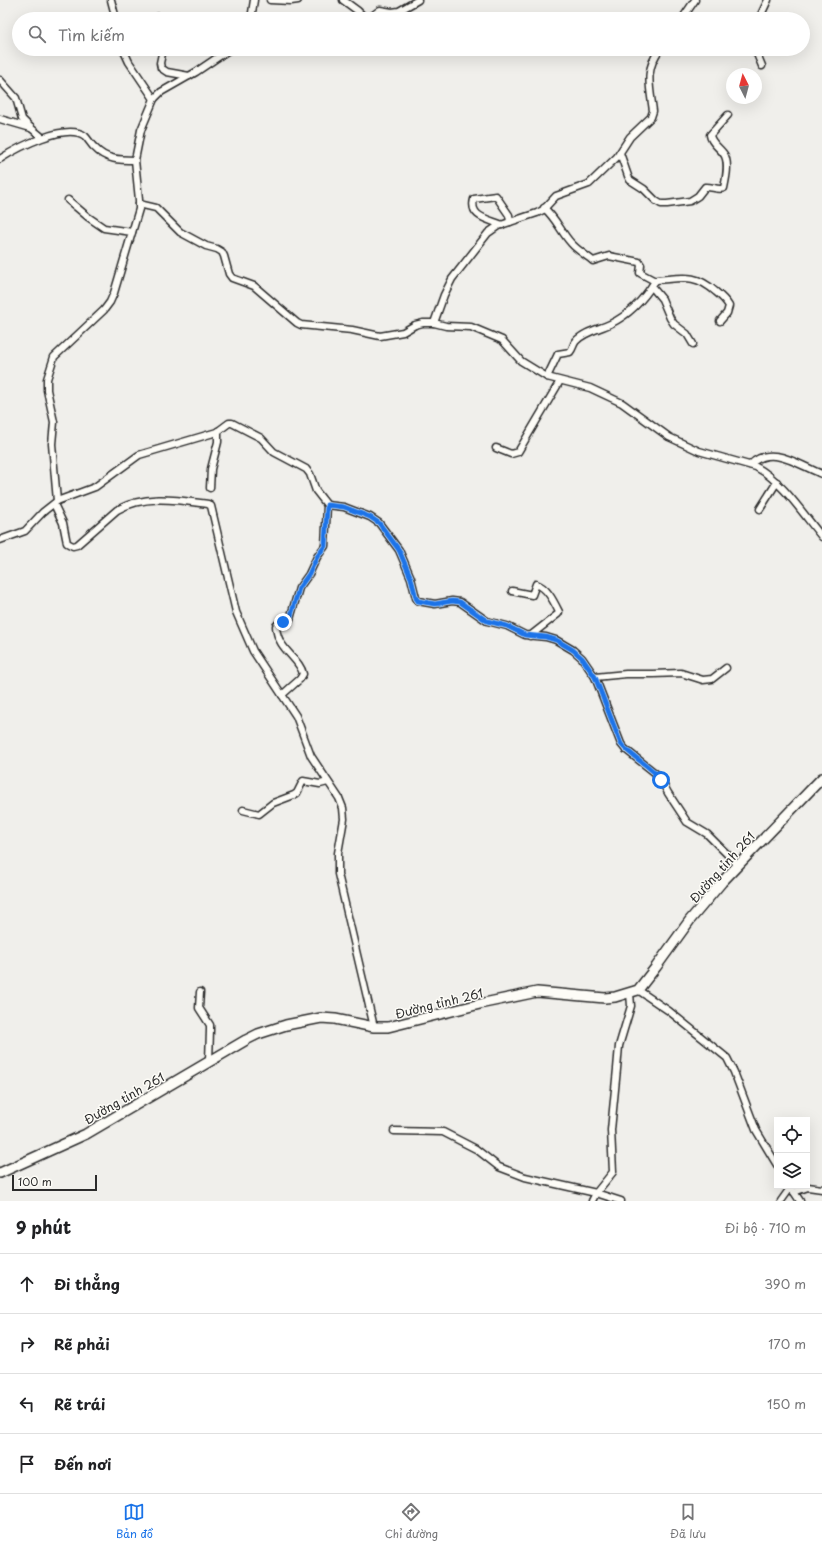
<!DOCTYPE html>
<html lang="vi">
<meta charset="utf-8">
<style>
body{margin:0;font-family:"Playpen Sans",sans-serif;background:#f2f2f2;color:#202124}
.controls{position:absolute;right:12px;bottom:12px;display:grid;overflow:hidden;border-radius:0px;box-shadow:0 4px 16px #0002}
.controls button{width:36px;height:36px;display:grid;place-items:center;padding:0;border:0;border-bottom:1px solid #e0e0e0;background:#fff;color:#202124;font:20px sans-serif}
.compass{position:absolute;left:726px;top:68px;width:36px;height:36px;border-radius:50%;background:#fff;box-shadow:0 4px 16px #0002;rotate:354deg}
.scale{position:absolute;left:12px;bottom:10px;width:85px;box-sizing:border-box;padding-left:4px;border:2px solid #2b2b2b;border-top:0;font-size:11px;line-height:14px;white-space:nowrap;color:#2b2b2b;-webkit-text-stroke:3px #fdfcf7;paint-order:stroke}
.stop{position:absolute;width:12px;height:12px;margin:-9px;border:3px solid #1a73e8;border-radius:50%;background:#fff}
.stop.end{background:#1a73e8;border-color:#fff;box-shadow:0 1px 4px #0008}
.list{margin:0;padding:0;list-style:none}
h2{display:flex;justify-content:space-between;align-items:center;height:52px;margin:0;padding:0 16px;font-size:17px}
h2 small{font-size:13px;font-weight:400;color:#757577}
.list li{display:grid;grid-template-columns:26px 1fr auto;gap:12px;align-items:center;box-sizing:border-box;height:60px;padding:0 16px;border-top:1px solid #e0e0e0}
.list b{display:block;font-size:15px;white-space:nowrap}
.list em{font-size:13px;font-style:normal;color:#757577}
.icon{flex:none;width:22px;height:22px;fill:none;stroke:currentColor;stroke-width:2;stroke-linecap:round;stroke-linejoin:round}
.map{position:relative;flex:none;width:822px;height:1201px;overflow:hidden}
.search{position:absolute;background:#fff;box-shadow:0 4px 16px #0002;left:12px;right:12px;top:12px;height:44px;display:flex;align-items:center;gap:10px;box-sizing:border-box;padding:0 14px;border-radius:22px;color:#757577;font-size:15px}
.sheet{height:292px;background:#fff}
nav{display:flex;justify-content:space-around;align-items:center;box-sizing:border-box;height:56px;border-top:1px solid #e0e0e0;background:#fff;font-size:11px;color:#757577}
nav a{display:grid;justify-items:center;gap:2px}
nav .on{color:#1a73e8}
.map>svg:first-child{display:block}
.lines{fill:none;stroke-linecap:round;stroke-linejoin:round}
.minor-casing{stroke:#2b2b2b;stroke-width:9}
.secondary-casing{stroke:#2b2b2b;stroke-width:12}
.minor{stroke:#fdfcf7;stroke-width:6}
.secondary{stroke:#fdfcf7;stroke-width:9}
.route{stroke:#1a73e8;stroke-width:5}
.labels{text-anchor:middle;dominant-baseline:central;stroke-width:3;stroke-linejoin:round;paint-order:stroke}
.street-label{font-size:12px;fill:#2b2b2b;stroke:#fdfcf7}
</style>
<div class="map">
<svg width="822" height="1201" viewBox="0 0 822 1201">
<rect width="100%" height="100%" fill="#f0efeb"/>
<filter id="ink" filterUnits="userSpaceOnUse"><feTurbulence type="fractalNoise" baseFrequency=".025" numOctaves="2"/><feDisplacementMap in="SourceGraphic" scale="8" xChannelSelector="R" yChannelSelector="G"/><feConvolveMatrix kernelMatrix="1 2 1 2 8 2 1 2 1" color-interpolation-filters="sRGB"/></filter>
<g filter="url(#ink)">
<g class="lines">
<defs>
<g id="minor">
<path d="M111,0L116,19"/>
<path d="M270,0L291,1L298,0"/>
<path d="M343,0L358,11L366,19"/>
<path d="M158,17V19"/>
<path d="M251,19L254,0"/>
<path d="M368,19L380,10L392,12L399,11L418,0"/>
<path d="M682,19L695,0"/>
<path d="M759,19L768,0"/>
<path d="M123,49L129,62L154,99"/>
<path d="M163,49L160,63L161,68L167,72L189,76"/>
<path d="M755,49L762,66"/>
<path d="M0,80L16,98L22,119L31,128"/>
<path d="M0,119L31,128L42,137"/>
<path d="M620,153L628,176L630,180L644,189L656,201L661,204H667L690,201L698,196L705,187C711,186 719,191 724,188C726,178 729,165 725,156C721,148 711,144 710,135L728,115"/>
<path d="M0,159C17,148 66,122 85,136C89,140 91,145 95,148C106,160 120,160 135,160"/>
<path d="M68,200L88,217L104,228L132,232"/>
<path d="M139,204L156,208L180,232L206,246L217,249L222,252L224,256L229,274L232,278L254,286L297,323L301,325L352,330L380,336L403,332L415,325L423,323H434L446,326L471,327L502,340L521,361L547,377L590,388L622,403L669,437L699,451L756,467C781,480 804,515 822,537"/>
<path d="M544,208C556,218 561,232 571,243C577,250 586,255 593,261L609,256L639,262L641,265L640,273L655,281"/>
<path d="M502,225C488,219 469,217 474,199L496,196L509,215L510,222"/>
<path d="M652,287L662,299L670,318L674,324L687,334L693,344"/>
<path d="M434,323L444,295L452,279L488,233L498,226L537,213L543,210L556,196L589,184L617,157L630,137L651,117L653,111C650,87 644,70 660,49"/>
<path d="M547,377L558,354L570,352C573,349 573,344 576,341C584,332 599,329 610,324C629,315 644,299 655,281L657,280C683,278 695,273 716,292C721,296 726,301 729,306L727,313L720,321"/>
<path d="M496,448L511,454L518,452L560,381"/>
<path d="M750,465C771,443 800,466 822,474"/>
<path d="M210,488L211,469L218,442V431"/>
<path d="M57,501L52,444L54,422L47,390V379L54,357L104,310L110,302L114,293L139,209V200L135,160L141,130L154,99L161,92L196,72L230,49"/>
<path d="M54,504L63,523L67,543L73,546L77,545L117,510C146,494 177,500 208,504L211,506L236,612L253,651L296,716L311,756L339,798L343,808L344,819L338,853V874L374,1027"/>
<path d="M760,509L777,482"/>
<path d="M0,540L25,531L43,512L57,501L95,487L139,455L217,432L229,423H232L261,438L274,452L306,469L310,474L316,491L327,505L344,507L370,517L379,523L399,550L411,578L416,598L418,601L435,604L452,601L460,602L487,621L507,626L525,635L546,637L556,640L573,650L582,658L595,677L621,744L625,749L659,776L668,793L687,822L707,834L738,865"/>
<path d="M512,591L532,595L536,584C547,587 554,602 559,612L558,614L530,636"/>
<path d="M595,677L626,674H653L681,673L703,680L712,679L726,668"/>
<path d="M282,695L300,679L303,674C300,658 277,650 276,626L279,623L290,619L299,588L309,574L317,557L325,546L327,505"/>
<path d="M243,810L259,814L273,803L294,795L297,793L303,781L320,784L328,782"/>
<path d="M638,990L669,1011L727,1058L734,1072L756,1130L777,1165"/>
<path d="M200,992L199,1008L210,1025V1030L209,1061"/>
<path d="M394,1131L443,1132L476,1149L499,1167L525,1177L596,1193L621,1201"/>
<path d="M790,1186L800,1201"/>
<path d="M794,1192L808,1187L822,1189"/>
<path d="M592,1201L596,1193L613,1172L611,1130L617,1069L619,1046L631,1006L630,993"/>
<path d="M781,1201L791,1187"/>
</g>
<path id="secondary" d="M0,1173L86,1134L246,1040L258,1034L286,1025L321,1018L335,1019L374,1027H388L484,1003L537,992L605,998L615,997L638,990L656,967L690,920L722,882L822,778"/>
</defs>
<use href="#minor" class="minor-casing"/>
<use href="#secondary" class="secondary-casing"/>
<use href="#minor" class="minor"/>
<use href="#secondary" class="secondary"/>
</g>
</g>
<g class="lines" filter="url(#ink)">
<path class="route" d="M283,622L290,619L299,588L309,574L317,557L325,546L327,505L344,507L370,517L379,523L399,550L411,578L416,598L418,601L435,604L452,601L460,602L487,621L507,626L525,635L546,637L556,640L573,650L582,658L595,677L621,744C632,758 651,765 661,780"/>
</g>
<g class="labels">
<g class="street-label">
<text transform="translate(722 867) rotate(-48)">Đường tỉnh 261</text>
<text transform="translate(439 1003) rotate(-14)">Đường tỉnh 261</text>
<text transform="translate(124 1098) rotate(-30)">Đường tỉnh 261</text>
</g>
</g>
</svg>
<div class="controls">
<button><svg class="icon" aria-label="locate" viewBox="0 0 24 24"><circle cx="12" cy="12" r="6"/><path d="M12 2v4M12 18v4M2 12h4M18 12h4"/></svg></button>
<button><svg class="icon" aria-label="layers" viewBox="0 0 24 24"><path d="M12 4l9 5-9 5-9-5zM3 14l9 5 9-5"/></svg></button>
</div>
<svg class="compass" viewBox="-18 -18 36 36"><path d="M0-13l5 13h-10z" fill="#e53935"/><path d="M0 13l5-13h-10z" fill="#757577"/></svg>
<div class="scale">100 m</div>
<div class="stop" style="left:661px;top:780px"></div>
<div class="stop end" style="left:283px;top:622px"></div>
<div class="search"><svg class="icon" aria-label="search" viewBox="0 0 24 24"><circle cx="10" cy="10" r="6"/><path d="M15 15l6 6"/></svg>Tìm kiếm</div>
</div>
<section class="sheet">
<h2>9 phút<small>Đi bộ · 710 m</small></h2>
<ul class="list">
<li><svg class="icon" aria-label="ahead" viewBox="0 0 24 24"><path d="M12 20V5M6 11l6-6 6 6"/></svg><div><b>Đi thẳng</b></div><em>390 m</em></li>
<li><svg class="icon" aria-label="right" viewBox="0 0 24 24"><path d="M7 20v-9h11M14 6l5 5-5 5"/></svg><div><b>Rẽ phải</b></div><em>170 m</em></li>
<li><svg class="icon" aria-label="left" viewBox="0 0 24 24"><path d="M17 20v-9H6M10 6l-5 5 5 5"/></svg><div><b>Rẽ trái</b></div><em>150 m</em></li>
<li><svg class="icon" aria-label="arrive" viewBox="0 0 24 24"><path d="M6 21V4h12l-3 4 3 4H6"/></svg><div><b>Đến nơi</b></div></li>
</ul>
</section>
<nav>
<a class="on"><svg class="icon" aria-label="map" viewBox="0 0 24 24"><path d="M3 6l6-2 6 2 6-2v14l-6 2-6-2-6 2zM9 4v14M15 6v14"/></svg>Bản đồ</a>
<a><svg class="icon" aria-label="directions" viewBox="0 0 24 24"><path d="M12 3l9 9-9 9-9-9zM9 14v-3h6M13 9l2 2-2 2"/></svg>Chỉ đường</a>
<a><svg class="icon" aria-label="saved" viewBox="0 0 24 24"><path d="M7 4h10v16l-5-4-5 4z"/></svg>Đã lưu</a>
</nav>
